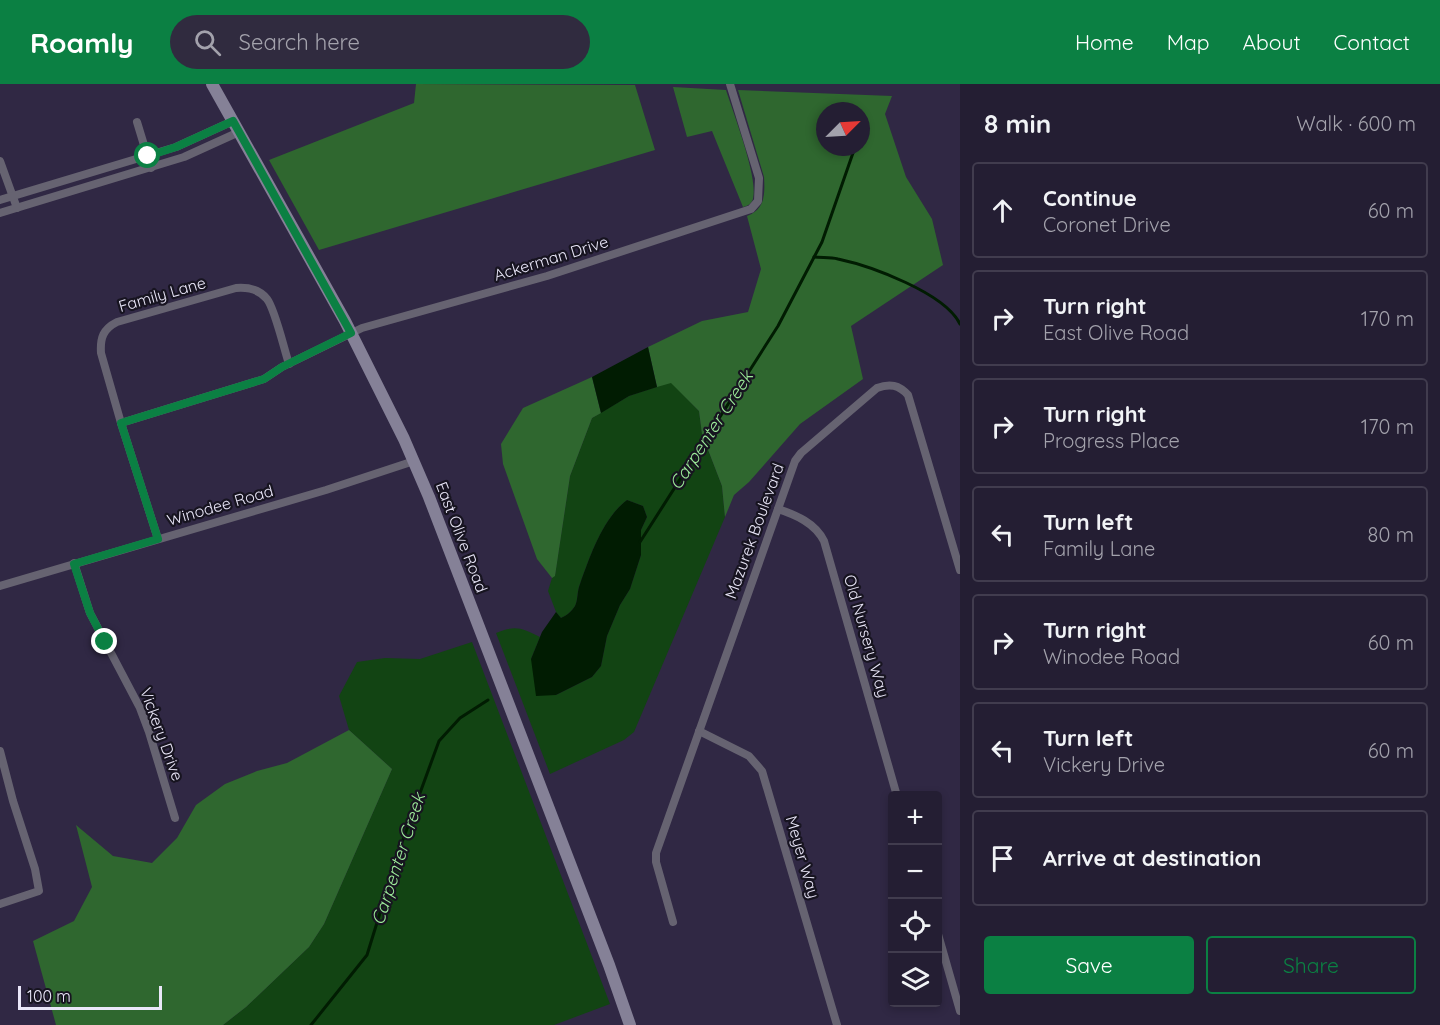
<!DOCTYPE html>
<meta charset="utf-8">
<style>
body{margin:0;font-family:Quicksand,sans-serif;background:#302b3f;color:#f1f3f6}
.controls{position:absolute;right:18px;bottom:18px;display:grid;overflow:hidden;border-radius:6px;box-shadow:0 3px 9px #0003}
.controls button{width:54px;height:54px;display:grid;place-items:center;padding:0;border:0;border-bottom:2px solid #413c4e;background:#241e33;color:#f1f3f6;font:30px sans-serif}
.compass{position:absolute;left:816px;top:18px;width:54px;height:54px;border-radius:50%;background:#241e33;box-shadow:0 3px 9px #0003;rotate:66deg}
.scale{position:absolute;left:18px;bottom:15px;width:144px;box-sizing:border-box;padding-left:6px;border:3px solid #eae7f9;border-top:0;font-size:16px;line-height:21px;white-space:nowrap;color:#eae7f9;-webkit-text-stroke:4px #171420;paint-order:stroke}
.stop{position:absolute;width:18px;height:18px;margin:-14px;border:4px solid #0b8043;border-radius:50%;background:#fff}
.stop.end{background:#0b8043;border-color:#fff;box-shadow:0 2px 6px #0008}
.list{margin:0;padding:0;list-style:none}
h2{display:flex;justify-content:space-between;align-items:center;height:78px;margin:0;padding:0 24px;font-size:26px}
h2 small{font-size:20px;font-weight:400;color:#a3a2ac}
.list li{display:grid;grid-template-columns:39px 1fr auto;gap:18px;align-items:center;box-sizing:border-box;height:96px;margin:0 12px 12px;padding:0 12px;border:2px solid #413c4e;border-radius:6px}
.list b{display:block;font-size:22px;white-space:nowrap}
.list p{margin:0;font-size:20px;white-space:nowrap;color:#a3a2ac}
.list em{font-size:20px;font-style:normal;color:#a3a2ac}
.actions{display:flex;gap:12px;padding:18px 24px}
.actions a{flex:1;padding:14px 0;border:2px solid #0b8043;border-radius:6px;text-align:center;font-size:21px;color:#0b8043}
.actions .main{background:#0b8043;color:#fff}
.icon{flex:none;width:33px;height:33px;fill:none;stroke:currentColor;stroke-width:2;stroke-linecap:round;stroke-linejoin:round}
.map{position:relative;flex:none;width:960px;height:941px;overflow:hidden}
header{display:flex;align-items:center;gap:36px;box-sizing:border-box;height:84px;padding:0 30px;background:#0b8043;color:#fff}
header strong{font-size:28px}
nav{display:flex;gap:33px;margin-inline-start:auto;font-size:21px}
.search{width:420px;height:54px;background:#302b3f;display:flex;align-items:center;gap:15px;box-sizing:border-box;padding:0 21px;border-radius:33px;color:#a3a2ac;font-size:22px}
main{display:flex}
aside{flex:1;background:#241e33}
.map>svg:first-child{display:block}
.green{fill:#124413}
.forest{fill:#2f672f;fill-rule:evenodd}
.water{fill:#011c02}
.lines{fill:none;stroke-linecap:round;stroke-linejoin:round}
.stream{stroke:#011c02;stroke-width:3}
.street{stroke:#666371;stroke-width:8}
.secondary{stroke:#858197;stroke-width:12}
.route{stroke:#0b8043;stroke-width:8}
.labels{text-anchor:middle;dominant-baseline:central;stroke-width:4.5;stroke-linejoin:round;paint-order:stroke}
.street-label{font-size:16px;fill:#eae7f9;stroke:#171420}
.water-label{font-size:18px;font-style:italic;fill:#9cea99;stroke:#171420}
</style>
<header>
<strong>Roamly</strong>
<div class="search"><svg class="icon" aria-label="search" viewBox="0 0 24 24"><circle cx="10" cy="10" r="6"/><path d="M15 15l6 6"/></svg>Search here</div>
<nav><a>Home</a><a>Map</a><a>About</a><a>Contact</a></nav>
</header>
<main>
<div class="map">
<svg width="960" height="941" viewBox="0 0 960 941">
<rect width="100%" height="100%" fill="#302844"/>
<g class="green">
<path d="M671,298L699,327L702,350L722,402L725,433L634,648L624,656L550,690L496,549C516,541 521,544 540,553L531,575L556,611L592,593L601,582L607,552L620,521L630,505L641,471V446L647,433L643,422L627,416C603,434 590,472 580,500C577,506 578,516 575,522C572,527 566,532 561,534L556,528L548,507L552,494L555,491L570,392L592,334L629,312Z"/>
<path d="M472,558L610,920L554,941H223L246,923L309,863L324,840L392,685L349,646L339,612L357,578L385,574L420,575Z"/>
</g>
<g class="forest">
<path d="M416,0L635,1L655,66L319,166L269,76L414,19Z"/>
<path d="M673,3L726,6C733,28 759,95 753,115C751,120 748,122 743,123L712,47L687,53Z"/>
<path d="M738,6L892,12L885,30L906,93L932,135L943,181L851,242L863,295L800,340L749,398L734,411L725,433L722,402L702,350L699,327L671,299L657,303L648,263L702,237L748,228L761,185L747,132C765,125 765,111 764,93ZM825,27H861V63H825Z"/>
<path d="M592,293L601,329L592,334L570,392L555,492L552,494L537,475L503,380L501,360L523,324Z"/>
<path d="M349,646L392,685L324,840L309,863L246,923L223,941H56L33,857L74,837L92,803L76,741L113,772L152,779L177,754L196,721L225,700L257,687L287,679Z"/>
</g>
<g class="water">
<path d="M648,263L657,303L629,312L601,329L592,293Z"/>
<path d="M627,416L643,422L647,433L641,446V471L630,505L620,521L607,552L601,582L592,593L556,611L536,612L531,575L542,548L556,528L561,534C566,532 572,527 575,522C578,516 577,507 580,500C590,472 603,434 627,416Z"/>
</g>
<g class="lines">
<g class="stream">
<path d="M814,173C822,174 830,173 838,175C871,182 945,209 960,240"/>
<path d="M640,458L778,242L822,158L854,66"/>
<path d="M311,941L367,871L401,761L439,657L460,634L488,616"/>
</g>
<g class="street">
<path d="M137,38L151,84"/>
<path d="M0,77L17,124"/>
<path d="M0,116L176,63L233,37"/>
<path d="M0,129L184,73L239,48"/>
<path d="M121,339L264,295L282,283L362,244L547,192L751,125L758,117L759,94L730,0"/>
<path d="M778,425C796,431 815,439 824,457L897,712"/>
<path d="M158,455L121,339L101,269C100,254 103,245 117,238L236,204C248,203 259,205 267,215C275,225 284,265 289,280"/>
<path d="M74,479L90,529L140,624L149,648L175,734"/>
<path d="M0,502L326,406L414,377"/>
<path d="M699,647L749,672L762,687L837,941"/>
<path d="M0,667L13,717L35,785L39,807L0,820"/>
<path d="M673,838L656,778V769L795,377L801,369L877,304C890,299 899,301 908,311L960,486"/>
<path d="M938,850L960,927"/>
</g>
<path class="secondary" d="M212,0L345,237L404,355L429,413L609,881L630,941"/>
</g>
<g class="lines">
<path class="route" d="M105,558L90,529L74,480L158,455L121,339L264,295L282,283L351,249L233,37L176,63L148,72"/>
</g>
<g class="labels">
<g class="street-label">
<text transform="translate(551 174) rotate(-17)">Ackerman Drive</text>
<text transform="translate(162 210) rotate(-16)">Family Lane</text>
<text transform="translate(220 421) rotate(-16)">Winodee Road</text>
<text transform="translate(754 447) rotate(-70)">Mazurek Boulevard</text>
<text transform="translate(462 453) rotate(69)">East Olive Road</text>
<text transform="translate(867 552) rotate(74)">Old Nursery Way</text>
<text transform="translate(162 650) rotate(70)">Vickery Drive</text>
<text transform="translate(803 773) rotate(74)">Meyer Way</text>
</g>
<g class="water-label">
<text transform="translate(711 346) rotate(-57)">Carpenter Creek</text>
<text transform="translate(398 775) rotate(-72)">Carpenter Creek</text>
</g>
</g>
</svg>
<div class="controls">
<button>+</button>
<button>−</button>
<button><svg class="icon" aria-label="locate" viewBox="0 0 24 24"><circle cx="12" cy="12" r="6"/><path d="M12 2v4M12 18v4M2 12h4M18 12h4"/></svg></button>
<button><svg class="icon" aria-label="layers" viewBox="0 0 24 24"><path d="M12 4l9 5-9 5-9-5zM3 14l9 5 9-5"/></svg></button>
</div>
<svg class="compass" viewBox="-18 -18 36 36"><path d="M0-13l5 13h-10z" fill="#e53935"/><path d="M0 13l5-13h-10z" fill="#a3a2ac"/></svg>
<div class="scale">100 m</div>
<div class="stop" style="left:148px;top:72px"></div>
<div class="stop end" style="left:105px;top:558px"></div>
</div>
<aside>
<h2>8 min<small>Walk · 600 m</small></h2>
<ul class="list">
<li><svg class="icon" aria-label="ahead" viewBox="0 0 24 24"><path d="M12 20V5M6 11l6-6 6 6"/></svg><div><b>Continue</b><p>Coronet Drive</p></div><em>60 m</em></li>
<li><svg class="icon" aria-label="right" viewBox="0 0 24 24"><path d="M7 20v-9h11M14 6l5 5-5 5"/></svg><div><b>Turn right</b><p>East Olive Road</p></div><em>170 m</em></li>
<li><svg class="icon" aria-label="right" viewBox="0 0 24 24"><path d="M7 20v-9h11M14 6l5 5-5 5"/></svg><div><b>Turn right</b><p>Progress Place</p></div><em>170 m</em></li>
<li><svg class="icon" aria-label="left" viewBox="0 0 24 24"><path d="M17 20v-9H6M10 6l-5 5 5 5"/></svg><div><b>Turn left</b><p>Family Lane</p></div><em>80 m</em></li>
<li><svg class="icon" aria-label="right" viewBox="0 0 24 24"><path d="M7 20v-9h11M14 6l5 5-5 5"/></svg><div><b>Turn right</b><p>Winodee Road</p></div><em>60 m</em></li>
<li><svg class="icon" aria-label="left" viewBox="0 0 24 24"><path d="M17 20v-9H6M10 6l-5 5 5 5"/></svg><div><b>Turn left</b><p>Vickery Drive</p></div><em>60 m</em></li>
<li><svg class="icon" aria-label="arrive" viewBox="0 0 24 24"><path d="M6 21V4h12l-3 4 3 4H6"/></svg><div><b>Arrive at destination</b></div></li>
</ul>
<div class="actions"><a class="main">Save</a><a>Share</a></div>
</aside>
</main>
